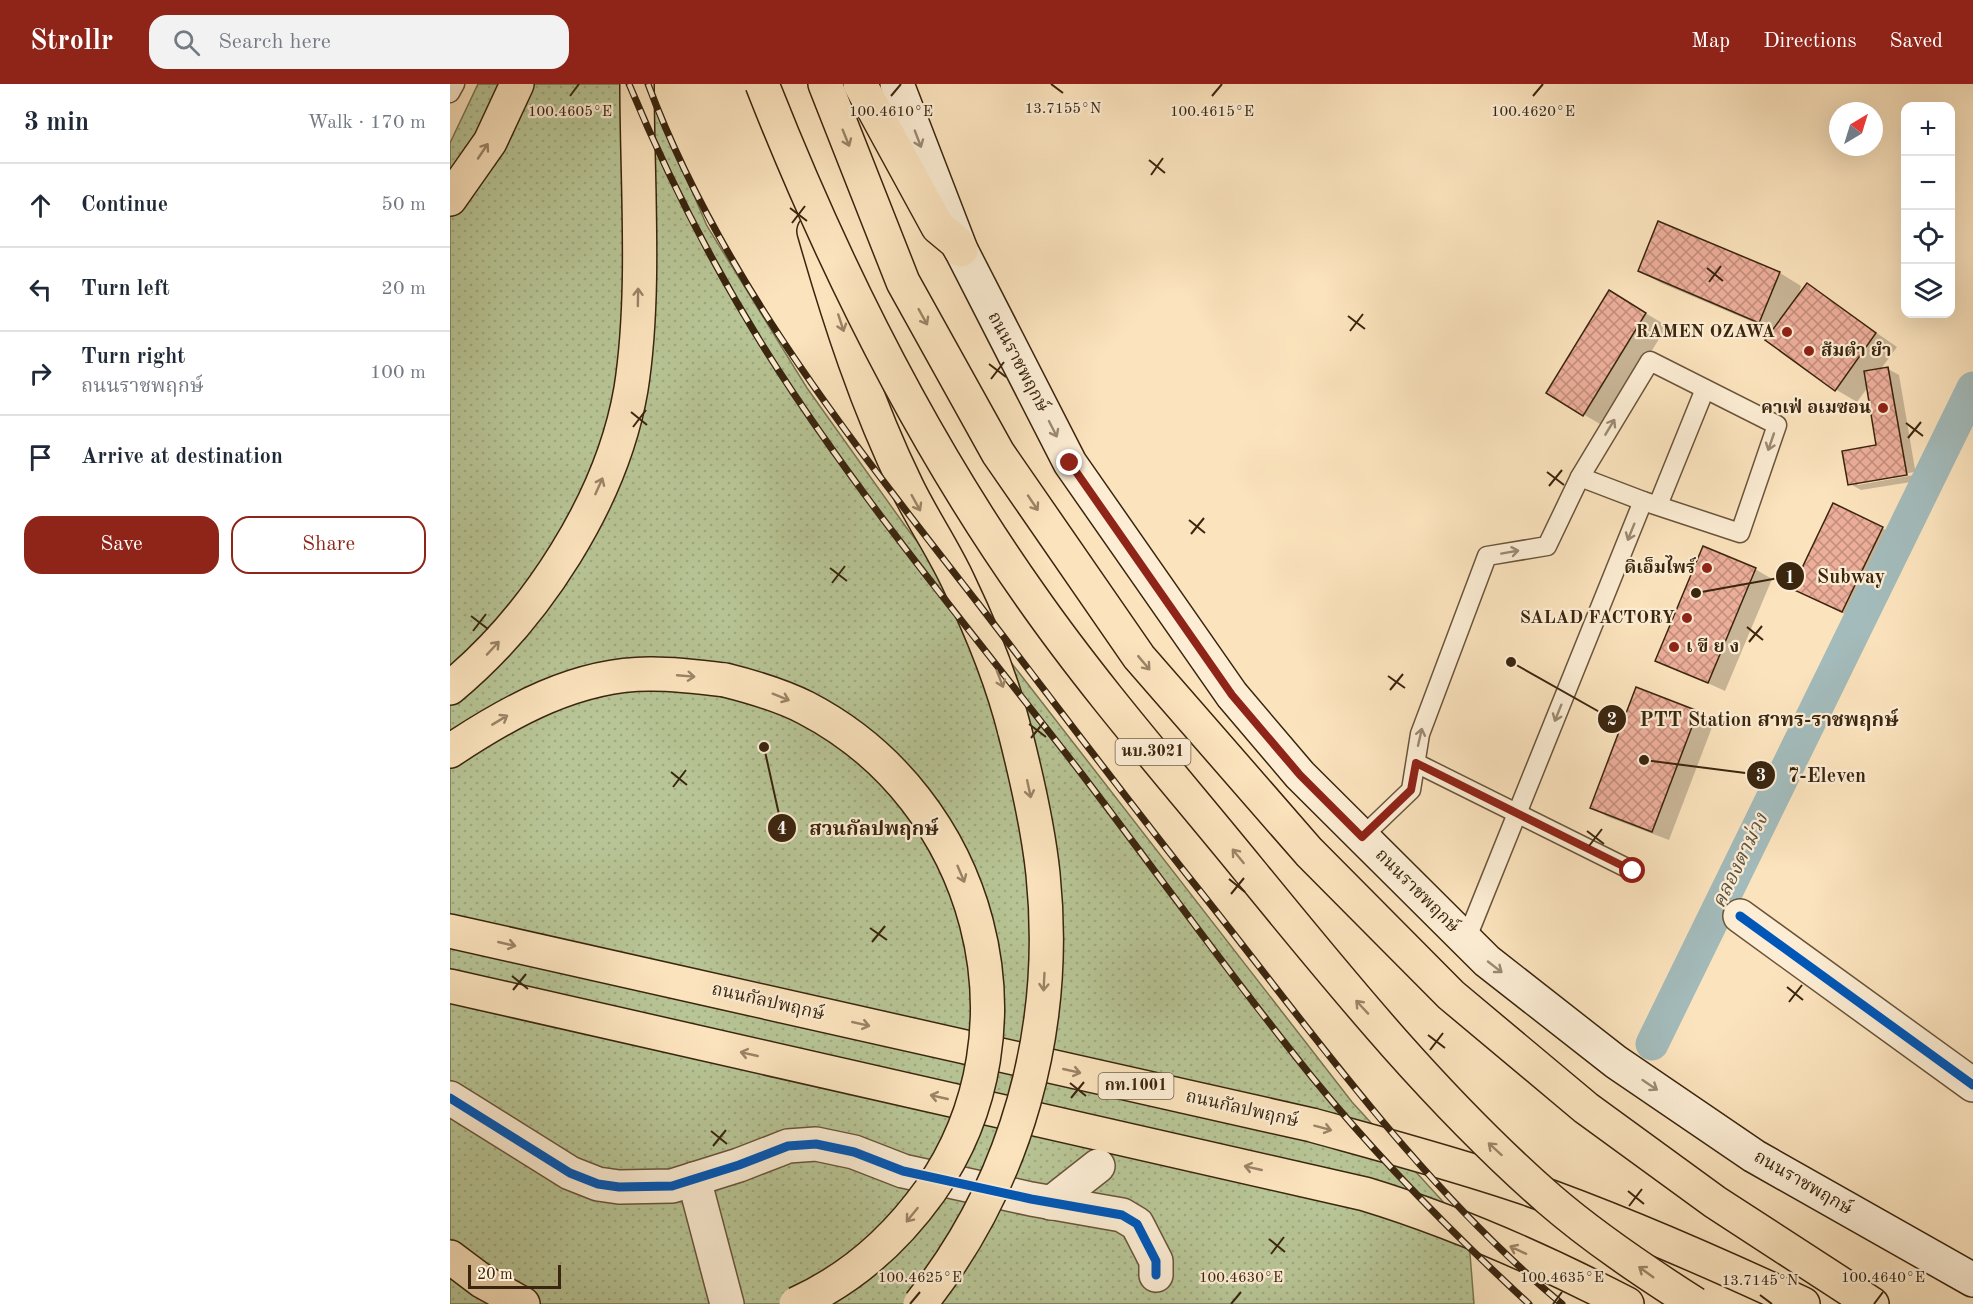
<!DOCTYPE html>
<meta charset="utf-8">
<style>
body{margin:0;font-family:"Old Standard TT","Noto Serif Thai",serif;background:#f2f2f3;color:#1f2937}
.controls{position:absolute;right:18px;top:18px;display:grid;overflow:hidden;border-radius:12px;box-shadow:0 6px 24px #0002}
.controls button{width:54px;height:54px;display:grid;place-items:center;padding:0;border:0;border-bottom:2px solid #e0e1e3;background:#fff;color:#1f2937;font:30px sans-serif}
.compass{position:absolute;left:1379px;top:18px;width:54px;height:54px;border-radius:50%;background:#fff;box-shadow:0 6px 24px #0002;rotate:38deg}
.scale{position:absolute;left:18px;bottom:15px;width:93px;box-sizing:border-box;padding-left:6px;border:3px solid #3a250e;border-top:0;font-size:16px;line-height:21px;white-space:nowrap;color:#3a250e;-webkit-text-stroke:4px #fcedd4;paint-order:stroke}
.stop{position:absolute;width:18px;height:18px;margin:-14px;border:4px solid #8f2418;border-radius:50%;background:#fff}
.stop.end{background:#8f2418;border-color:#fff;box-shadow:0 2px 6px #0008}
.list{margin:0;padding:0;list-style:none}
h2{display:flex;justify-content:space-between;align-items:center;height:78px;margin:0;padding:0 24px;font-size:26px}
h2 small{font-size:20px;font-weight:400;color:#747a83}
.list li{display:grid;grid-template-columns:39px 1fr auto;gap:18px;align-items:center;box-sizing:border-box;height:84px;padding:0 24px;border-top:2px solid #e0e1e3}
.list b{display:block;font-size:22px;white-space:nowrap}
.list p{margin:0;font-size:20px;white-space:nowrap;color:#747a83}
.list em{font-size:20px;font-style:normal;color:#747a83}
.actions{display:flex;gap:12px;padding:18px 24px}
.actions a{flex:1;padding:14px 0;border:2px solid #8f2418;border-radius:18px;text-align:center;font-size:21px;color:#8f2418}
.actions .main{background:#8f2418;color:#fff}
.icon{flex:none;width:33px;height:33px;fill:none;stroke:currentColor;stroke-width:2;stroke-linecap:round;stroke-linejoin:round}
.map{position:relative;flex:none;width:1523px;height:1220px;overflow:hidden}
header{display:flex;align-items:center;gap:36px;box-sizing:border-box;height:84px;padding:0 30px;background:#8f2418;color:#fff}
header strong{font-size:28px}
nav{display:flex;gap:33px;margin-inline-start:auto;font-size:21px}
.search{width:420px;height:54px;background:#f2f2f3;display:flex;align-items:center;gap:15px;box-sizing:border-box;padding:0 21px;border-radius:18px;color:#747a83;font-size:22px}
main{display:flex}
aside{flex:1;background:#fff}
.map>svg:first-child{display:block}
.park{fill:url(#park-dots);stroke:#797552;stroke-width:1.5}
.shadow{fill:#0003;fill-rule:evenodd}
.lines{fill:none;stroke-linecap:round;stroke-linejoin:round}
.canal{stroke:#a3bbbb;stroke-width:33}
.building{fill:url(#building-cross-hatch);stroke:#3a250e;stroke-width:1.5}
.service-casing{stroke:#6a543a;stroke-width:21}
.minor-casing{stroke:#6a543a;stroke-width:36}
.secondary-casing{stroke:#3a250e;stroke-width:36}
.primary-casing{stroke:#3a250e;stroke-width:36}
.service{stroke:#fcedd4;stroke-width:18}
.minor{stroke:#fcedd4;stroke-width:33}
.secondary{stroke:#fcedd4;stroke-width:33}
.primary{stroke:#fbe3bd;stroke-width:33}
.rail-casing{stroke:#3a250e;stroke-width:7}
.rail{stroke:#fcedd4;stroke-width:4.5;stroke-dasharray:14;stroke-linecap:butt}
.primary-bridge-casing{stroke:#3a250e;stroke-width:36;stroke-linecap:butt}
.primary-bridge{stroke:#fbe3bd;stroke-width:33}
.cycleway-casing{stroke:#fcedd4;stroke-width:13}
.cycleway{stroke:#0057b8;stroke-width:9}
.oneway{stroke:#9a8466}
.oneway2{stroke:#9b8971}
.route{stroke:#8f2418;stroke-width:8}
.ticks{fill:none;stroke:#3a250e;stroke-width:2}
.poi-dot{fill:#8f2418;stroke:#fcedd4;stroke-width:2}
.labels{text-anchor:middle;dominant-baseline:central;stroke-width:4.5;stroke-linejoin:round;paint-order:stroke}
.shield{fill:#fcedd4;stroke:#746149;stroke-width:1.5}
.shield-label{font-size:16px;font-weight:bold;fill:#3a250e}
.poi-label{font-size:18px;font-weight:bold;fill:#3a250e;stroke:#fcedd4;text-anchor:end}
.street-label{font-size:18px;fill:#3a250e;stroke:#fcedd4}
.water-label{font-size:20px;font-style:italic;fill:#5a5242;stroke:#fcedd4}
.ticks-label{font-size:15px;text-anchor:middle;fill:#3a250e;stroke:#fcedd4;stroke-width:4.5;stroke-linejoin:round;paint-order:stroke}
.leader{fill:none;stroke:#3a250e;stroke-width:2}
.callout-dot{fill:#3a250e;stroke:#fcedd4;stroke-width:2}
.mark-label{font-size:18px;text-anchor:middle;font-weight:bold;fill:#fff}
.callout-label{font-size:20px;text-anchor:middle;font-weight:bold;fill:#3a250e;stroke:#fcedd4;stroke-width:4.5;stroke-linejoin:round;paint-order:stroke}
</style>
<header>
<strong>Strollr</strong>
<div class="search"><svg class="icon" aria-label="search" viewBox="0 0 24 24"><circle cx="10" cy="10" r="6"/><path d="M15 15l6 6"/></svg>Search here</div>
<nav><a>Map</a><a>Directions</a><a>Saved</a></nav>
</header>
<main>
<aside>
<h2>3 min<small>Walk · 170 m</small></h2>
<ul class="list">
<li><svg class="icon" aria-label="ahead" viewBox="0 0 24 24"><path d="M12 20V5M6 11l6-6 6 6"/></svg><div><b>Continue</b></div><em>50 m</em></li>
<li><svg class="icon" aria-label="left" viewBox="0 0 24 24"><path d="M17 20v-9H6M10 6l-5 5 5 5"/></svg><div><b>Turn left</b></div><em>20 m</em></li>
<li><svg class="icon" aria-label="right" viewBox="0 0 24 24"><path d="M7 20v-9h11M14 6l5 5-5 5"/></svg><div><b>Turn right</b><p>ถนนราชพฤกษ์</p></div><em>100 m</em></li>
<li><svg class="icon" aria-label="arrive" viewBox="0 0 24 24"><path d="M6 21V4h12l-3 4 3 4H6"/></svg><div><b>Arrive at destination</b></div></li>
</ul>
<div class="actions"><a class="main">Save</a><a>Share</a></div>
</aside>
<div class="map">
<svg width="1523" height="1220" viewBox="0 0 1523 1220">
<defs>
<pattern id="park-dots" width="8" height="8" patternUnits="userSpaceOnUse" patternTransform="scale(1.5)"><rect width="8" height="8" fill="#b8c596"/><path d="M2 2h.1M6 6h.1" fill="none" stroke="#9fa980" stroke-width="1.8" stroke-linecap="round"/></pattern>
<pattern id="building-cross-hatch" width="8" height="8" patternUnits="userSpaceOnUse" patternTransform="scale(1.5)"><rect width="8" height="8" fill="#edae9a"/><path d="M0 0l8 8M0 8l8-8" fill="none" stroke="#c18d7c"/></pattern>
</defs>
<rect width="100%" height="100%" fill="#fbe3bd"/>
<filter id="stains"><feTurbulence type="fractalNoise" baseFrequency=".00333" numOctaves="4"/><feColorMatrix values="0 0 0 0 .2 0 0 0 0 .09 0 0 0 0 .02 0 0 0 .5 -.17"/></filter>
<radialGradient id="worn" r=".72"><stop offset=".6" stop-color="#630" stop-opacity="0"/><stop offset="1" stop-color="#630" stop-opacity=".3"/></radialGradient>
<path class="park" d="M28,0H196L257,142L357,304L456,443L902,1018L1018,1145L1024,1220H0V59Z"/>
<g class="shadow">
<path d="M1209,139L1330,189L1351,202L1348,213L1357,201L1447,263L1430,286L1438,285L1449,291L1467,397L1411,406L1400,400L1428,362L1418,303L1407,318L1385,305L1324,247L1211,199L1189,187ZM1464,388V391L1408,401V398Z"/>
<path d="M1182,221L1217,242L1155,343L1133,330Z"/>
<path d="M1432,444L1449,454L1409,537L1361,514Z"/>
<path d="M1305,485L1322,495L1275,607L1207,576Z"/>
<path d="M1247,629L1264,638L1219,756L1158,733L1141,723Z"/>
</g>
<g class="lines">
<path class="canal" d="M1202,960L1523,304"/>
</g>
<g class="building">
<path d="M1208,137L1330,188L1309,239L1188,187Z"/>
<path d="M1357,199L1426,249L1385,307L1315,256Z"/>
<path d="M1159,206L1196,229L1133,332L1096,309Z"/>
<path d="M1438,283L1457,391L1398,401L1392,367L1426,361L1414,287Z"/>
<path d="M1383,419L1433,443L1392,528L1342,505Z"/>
<path d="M1253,462L1306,484L1258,599L1205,577Z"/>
<path d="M1186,603L1248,627L1202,748L1140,724Z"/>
</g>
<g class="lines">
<defs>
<g id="service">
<path d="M0,9L5,0"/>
<path d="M1130,393L1200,277L1327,341L1290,449L1193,417"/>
<path d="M1208,421L1255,305"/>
<path d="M966,679L1183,787"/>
<path d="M912,753L961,706L970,650L1037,472L1097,462L1130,393L1193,417L1016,856"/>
</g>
<g id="minor">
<path d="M1290,832L1523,1001"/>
<path d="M0,1014L120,1089L148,1100L169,1103L222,1102L289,1081L338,1062L366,1060L404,1068L453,1087L581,1115L672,1131L687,1140L706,1177V1191"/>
<path d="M244,1095L277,1220"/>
<path d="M601,1119L648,1082"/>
</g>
<path id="secondary" d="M447,0L511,166L620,379L782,611L850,691L1037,877L1166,978L1304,1072L1523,1196"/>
<g id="primary">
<path d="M375,0L453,198L548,369L689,573L859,768L1001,911L1136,1024L1265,1118L1422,1220"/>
<path d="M410,0L488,143L506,158L511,166"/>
<path d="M0,115L40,58L67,0"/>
<path d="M364,147C389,235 417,321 457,403C473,436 494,466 509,499C532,547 552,596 565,648"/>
<path d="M0,604C86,533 162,416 181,305C196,210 187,97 187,0"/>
<path d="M0,667C60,627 128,589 202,590C227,590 251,593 275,596"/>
<path d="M0,847L862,1041C934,1061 1006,1080 1076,1104C1170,1137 1263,1178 1353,1220"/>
<path d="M0,902L915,1110C1007,1138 1092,1176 1177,1220"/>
<path d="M0,1173L32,1197L73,1220"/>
</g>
</defs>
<use href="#service" class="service-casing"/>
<use href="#minor" class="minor-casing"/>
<use href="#secondary" class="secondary-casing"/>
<use href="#primary" class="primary-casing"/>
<use href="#service" class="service"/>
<use href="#minor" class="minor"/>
<use href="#secondary" class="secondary"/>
<use href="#primary" class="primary"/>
<defs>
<g id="rail">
<path d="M179,0C224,108 279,213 344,310C432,442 534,563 631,689C708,790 782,894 862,993C928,1074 1003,1150 1079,1220"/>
<path d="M198,0C271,195 400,355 527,518C597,609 666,701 738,792C857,940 965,1098 1112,1220"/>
</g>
</defs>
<use href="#rail" class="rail-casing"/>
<use href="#rail" class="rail"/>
<defs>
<g id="primary-bridge">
<path d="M312,0C382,178 469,354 580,511C647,607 725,695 799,786C893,901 987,1017 1099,1115C1144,1154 1195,1188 1245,1220"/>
<path d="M275,596C303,603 331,611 356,624C531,715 594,945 480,1107C445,1156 401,1195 346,1220"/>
<path d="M470,1220C567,1099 609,945 593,790C588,742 577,695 565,648"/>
</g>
</defs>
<use href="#primary-bridge" class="primary-bridge-casing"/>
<use href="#primary-bridge" class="primary-bridge"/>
<defs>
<g id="cycleway">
<path d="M1290,832L1523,1001"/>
<path d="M0,1014L120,1089L148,1100L169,1103L222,1102L289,1081L338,1062L366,1060L404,1068L453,1087L581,1115L672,1131L687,1140L706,1177V1191"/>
</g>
</defs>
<use href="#cycleway" class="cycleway-casing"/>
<use href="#cycleway" class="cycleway"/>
</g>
<defs><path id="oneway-shaft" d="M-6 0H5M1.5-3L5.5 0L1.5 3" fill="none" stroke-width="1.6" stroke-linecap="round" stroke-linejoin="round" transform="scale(1.5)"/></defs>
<g class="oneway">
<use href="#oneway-shaft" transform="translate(396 54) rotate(68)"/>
<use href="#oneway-shaft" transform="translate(33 67) rotate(-56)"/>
<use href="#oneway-shaft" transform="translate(188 213) rotate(-89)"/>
<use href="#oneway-shaft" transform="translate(473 233) rotate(61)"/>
<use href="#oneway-shaft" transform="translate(391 239) rotate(72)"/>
<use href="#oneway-shaft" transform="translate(149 402) rotate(-66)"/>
<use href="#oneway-shaft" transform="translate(466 419) rotate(61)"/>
<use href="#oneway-shaft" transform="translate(583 419) rotate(56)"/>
<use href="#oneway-shaft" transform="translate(43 564) rotate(-47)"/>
<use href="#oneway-shaft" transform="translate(694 579) rotate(50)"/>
<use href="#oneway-shaft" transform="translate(236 592) rotate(5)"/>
<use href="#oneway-shaft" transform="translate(550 595) rotate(69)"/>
<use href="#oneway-shaft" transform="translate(331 613) rotate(22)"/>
<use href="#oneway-shaft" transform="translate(50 636) rotate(-31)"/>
<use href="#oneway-shaft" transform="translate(579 705) rotate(78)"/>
<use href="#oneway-shaft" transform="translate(788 772) rotate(-129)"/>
<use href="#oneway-shaft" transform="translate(511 790) rotate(67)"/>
<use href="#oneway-shaft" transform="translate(57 860) rotate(13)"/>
<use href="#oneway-shaft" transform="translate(594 898) rotate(93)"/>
<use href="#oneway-shaft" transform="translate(912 923) rotate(-133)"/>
<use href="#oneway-shaft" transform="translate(411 940) rotate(13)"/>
<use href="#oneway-shaft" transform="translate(299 970) rotate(-167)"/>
<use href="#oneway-shaft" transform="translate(622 987) rotate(13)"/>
<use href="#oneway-shaft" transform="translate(489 1013) rotate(-167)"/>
<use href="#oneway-shaft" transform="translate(873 1044) rotate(15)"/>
<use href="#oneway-shaft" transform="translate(1045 1065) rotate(-138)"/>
<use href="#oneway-shaft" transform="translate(803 1084) rotate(-167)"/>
<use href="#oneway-shaft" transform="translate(462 1131) rotate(129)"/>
<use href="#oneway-shaft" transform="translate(1068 1166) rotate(-155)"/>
<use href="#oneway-shaft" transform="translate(1196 1188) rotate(-144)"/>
</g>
<g class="oneway2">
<use href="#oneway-shaft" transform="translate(468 55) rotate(69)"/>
<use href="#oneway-shaft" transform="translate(1160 343) rotate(-59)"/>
<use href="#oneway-shaft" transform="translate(603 345) rotate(63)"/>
<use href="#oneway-shaft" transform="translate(1321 358) rotate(109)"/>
<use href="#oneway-shaft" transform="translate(1181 448) rotate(112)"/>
<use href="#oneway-shaft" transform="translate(1060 468) rotate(-10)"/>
<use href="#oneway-shaft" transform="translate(1108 629) rotate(112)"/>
<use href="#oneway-shaft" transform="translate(970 653) rotate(-77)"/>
<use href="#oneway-shaft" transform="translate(1045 883) rotate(38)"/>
<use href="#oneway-shaft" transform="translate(1200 1001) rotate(34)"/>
</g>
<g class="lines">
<path class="route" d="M620,379L782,611L850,691L912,753L961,706L966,679L1183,787"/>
</g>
<path class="ticks" d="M601,0L613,9M120,12L129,0M441,12L451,0M762,12L772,0M1083,12L1093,0M699,76L715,89M701,91L713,74M340,124L357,137M342,139L355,122M1257,184L1273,197M1259,198L1271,182M898,232L915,245M900,247L913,230M539,280L556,293M541,295L554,278M181,328L197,341M1456,339L1473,352M183,343L196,326M1458,354L1471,338M1097,388L1114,401M1099,402L1112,386M739,436L755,449M741,450L754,434M380,484L397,497M382,499L395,482M21,532L38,545M1297,543L1313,556M23,547L36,530M1299,558L1312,542M938,592L955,604M940,606L953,590M579,640L596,653M581,654L594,638M221,688L237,701M223,703L236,686M1137,747L1154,760M1139,762L1152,745M779,795L795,808M781,810L794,794M420,844L437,856M422,858L435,842M62,892L78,905M1337,903L1353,916M63,906L76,890M1339,918L1352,901M978,951L995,964M980,966L993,949M620,999L636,1012M621,1014L634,998M261,1047L277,1060M263,1062L276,1046M1178,1107L1194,1120M1179,1122L1192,1105M819,1155L835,1168M821,1170L834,1153M1310,1211L1322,1220M460,1220L470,1208M781,1220L791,1208M1103,1220L1112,1208M1424,1220L1433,1208"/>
<g class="poi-dot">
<circle cx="1337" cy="248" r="6"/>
<circle cx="1359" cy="267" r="6"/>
<circle cx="1433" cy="324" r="6"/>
<circle cx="1257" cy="484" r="6"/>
<circle cx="1237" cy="534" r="6"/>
<circle cx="1224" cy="563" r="6"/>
</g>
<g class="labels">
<g class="shield">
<rect x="665.5" y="655" width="75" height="26" rx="4.5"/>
<rect x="648.5" y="989" width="75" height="26" rx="4.5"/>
</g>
<g class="shield-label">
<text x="703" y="668">นบ.3021</text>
<text x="686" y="1002">กท.1001</text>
</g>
<g class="poi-label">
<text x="1325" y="248">RAMEN OZAWA</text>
<text x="1371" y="267" text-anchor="start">ส้มตำ ยำ</text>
<text x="1421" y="324">คาเฟ่ อเมซอน</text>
<text x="1245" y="484">ดิเอ็มไพร์</text>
<text x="1225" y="534">SALAD FACTORY</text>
<text x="1236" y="563" text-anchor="start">เ ขี ย ง</text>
</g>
<g class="street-label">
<text transform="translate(568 278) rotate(62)">ถนนราชพฤกษ์</text>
<text transform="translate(967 807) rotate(45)">ถนนราชพฤกษ์</text>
<text transform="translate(318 918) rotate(13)">ถนนกัลปพฤกษ์</text>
<text transform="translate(792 1025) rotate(13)">ถนนกัลปพฤกษ์</text>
<text transform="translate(1353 1099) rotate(30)">ถนนราชพฤกษ์</text>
</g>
<g class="water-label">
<text transform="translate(1291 777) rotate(-64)">คลองตาม่วง</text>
</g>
</g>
<g class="ticks-label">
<text x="613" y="29">13.7155°N</text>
<text x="762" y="32">100.4615°E</text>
<text x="1083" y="32">100.4620°E</text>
<text x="120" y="32">100.4605°E</text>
<text x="441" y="32">100.4610°E</text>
<text x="470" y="1198">100.4625°E</text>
<text x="791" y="1198">100.4630°E</text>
<text x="1112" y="1198">100.4635°E</text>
<text x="1433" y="1198">100.4640°E</text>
<text x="1310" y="1201">13.7145°N</text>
</g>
<path class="leader" d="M1246 509L1340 492M1061 578L1162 635M1194 676L1311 691M314 663L332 744"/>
<g class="callout-dot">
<circle cx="1246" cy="509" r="6"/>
<circle cx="1061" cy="578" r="6"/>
<circle cx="1194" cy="676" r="6"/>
<circle cx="314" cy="663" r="6"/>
<circle cx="1340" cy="492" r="15"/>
<circle cx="1162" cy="635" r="15"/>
<circle cx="1311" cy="691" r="15"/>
<circle cx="332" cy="744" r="15"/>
</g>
<g class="mark-label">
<text x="1340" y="499">1</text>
<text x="1162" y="641">2</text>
<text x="1311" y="697">3</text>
<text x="332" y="750">4</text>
</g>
<g class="callout-label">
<text x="1401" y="499">Subway</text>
<text x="1319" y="642">PTT Station สาทร-ราชพฤกษ์</text>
<text x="1377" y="698">7-Eleven</text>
<text x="424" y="751">สวนกัลปพฤกษ์</text>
</g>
<rect width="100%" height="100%" filter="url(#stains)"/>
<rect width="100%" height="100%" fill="url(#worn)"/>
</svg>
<div class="controls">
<button>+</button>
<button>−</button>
<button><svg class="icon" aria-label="locate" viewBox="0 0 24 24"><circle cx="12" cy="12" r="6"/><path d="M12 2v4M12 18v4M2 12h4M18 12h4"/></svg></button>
<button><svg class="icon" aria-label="layers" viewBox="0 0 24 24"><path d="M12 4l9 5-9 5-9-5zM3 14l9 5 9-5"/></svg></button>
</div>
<svg class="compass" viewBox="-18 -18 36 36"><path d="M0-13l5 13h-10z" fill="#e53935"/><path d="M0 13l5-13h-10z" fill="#747a83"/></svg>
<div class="scale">20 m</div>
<div class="stop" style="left:1183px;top:787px"></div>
<div class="stop end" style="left:620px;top:379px"></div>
</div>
</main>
